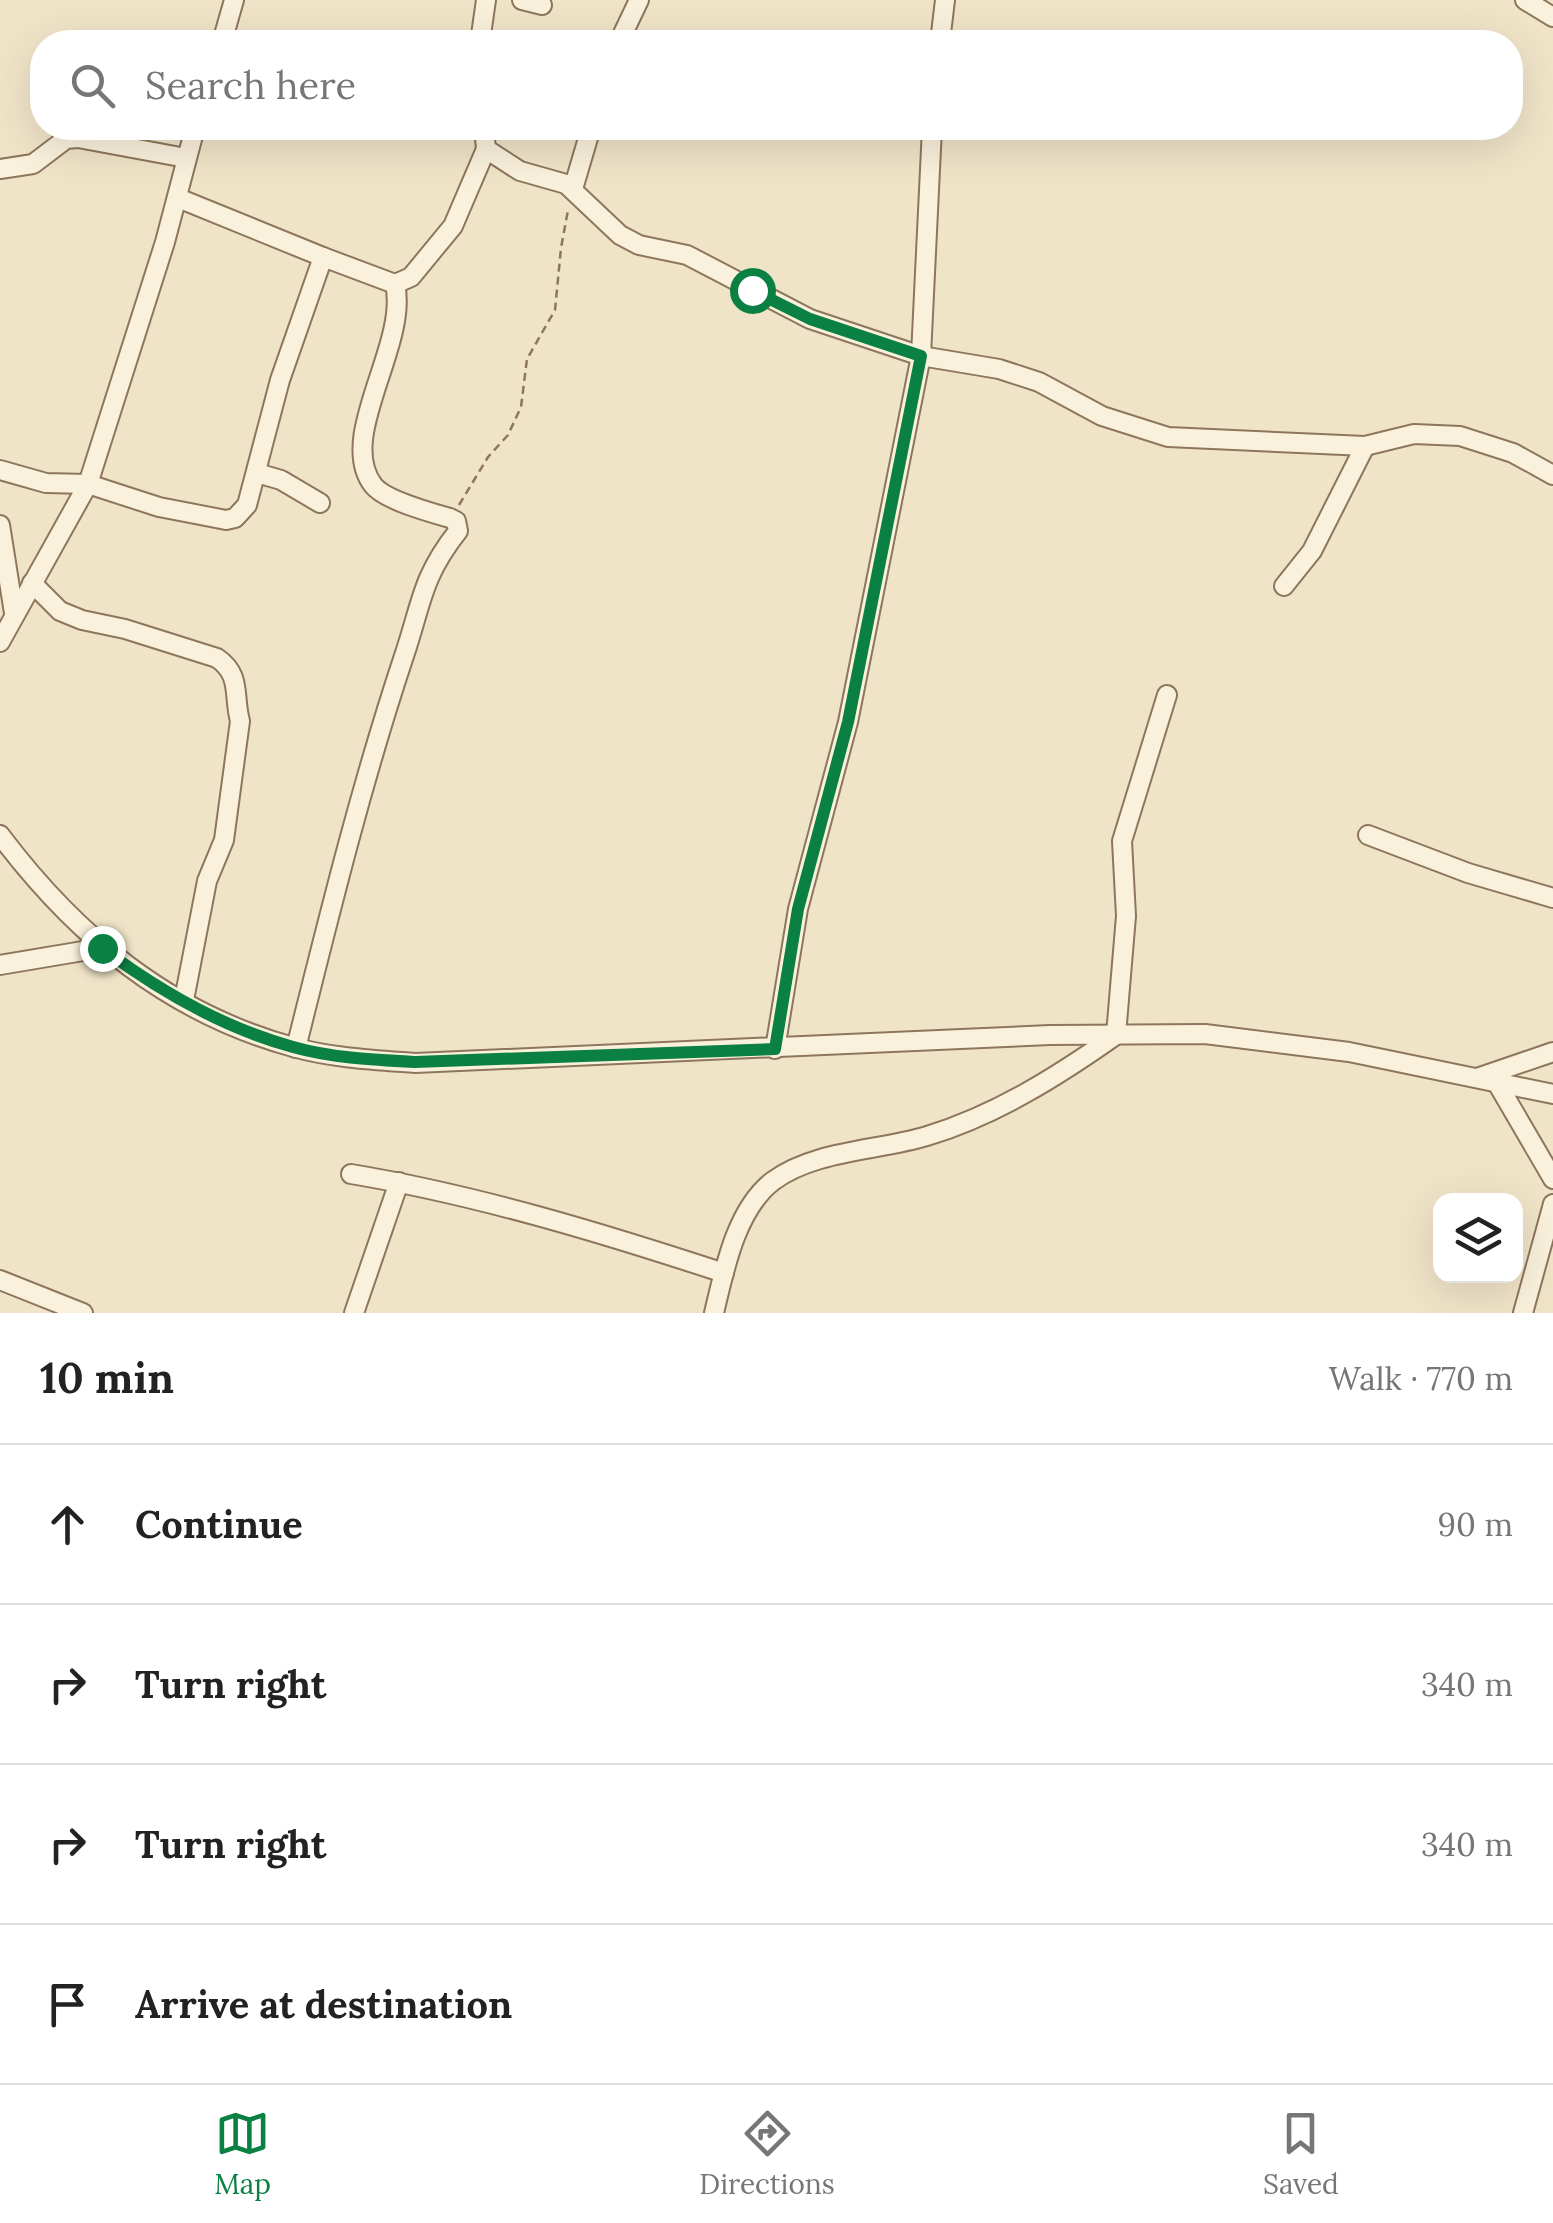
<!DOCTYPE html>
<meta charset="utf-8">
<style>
body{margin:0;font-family:Lora,serif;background:#f2f2f2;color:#222}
.controls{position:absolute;right:30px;bottom:30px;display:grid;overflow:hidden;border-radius:20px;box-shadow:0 10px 40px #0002}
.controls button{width:90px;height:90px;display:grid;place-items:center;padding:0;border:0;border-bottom:2px solid #e0e0e0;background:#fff;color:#222;font:50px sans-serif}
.stop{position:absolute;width:30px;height:30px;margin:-22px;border:8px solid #0b8043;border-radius:50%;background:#fff}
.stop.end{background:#0b8043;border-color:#fff;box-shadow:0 2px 10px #0008}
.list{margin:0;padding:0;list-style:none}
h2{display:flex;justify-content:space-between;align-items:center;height:130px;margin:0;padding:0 40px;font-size:42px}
h2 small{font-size:32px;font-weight:400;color:#767676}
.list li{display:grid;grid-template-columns:65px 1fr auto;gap:30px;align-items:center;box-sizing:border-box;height:160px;padding:0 40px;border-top:2px solid #e0e0e0}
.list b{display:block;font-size:38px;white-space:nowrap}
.list em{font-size:32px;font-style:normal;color:#767676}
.icon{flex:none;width:55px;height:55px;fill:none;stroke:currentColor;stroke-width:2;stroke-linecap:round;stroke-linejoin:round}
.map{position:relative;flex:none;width:1553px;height:1313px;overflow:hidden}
.search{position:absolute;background:#fff;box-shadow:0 10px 40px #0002;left:30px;right:30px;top:30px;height:110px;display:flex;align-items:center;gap:25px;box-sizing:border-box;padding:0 35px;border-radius:40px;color:#767676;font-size:38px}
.sheet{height:770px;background:#fff}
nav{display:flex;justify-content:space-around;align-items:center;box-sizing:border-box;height:140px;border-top:2px solid #e0e0e0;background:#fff;font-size:28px;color:#767676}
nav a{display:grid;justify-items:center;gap:5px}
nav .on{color:#0b8043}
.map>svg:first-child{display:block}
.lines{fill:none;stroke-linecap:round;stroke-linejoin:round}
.minor-casing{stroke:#8d765c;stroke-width:22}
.path{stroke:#8d765c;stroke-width:2.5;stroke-dasharray:8 5;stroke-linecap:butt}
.minor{stroke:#faf1dc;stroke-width:18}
.route{stroke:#0b8043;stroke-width:12}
</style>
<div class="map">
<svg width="1553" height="1313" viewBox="0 0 1553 1313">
<rect width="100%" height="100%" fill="#f0e4c8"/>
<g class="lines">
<defs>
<g id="minor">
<path d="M522,0L542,5"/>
<path d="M1525,0L1553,17"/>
<path d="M222,42L234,0"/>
<path d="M480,42L486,0"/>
<path d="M619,42L639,0"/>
<path d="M940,42L945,0"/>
<path d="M484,128L486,149L520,171L566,184L620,235L639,245L687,255L810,319L921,356L999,369L1039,382L1102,416L1168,437L1365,446L1414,434L1460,436L1513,453L1553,475"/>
<path d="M0,169L33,164L66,139L78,138L186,158"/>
<path d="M573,189L591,128"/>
<path d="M323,257L395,284L411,277L453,226L486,149"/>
<path d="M0,470L46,483L88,484L159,507L226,520L235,518L247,505L280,380L323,257L178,198"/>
<path d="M257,473L281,480L320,503"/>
<path d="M0,525L14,613"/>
<path d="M32,583L60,611L82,620L125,629L217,658C242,675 233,696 240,721L224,840L207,881L184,1000"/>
<path d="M1284,586L1312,551L1365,446"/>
<path d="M0,642L88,484L165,242L195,128"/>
<path d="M0,835C76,936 169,1013 293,1047C332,1058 374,1060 415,1063L1050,1035L1205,1034L1349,1052L1553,1094"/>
<path d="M1368,835L1468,873L1553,898"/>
<path d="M0,965L101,948"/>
<path d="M296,1048C329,916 361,785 404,656C422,603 421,578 458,531L456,521L450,518C432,513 384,500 373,485C336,436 409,345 395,284"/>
<path d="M775,1049L798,909L848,722L921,356L932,128"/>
<path d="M1477,1078L1553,1052"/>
<path d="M1497,1083L1553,1179"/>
<path d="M351,1174C477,1195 602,1233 724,1273"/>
<path d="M0,1280L83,1313"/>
<path d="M354,1313L399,1182"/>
<path d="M714,1313C724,1271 736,1209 773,1181C815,1150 878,1151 927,1136C996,1115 1058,1076 1116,1035L1126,916L1122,841L1167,695"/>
<path d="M1523,1313L1553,1204"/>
</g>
</defs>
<use href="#minor" class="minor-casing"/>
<path class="path" d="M459,505L488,457L508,435L521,407L527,359L555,310L561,248L568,210"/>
<use href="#minor" class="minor"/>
</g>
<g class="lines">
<path class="route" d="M102,948C158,990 224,1028 293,1047C332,1058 374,1060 415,1062L775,1049L798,909L848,722L921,356L810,319L752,290"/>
</g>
</svg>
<div class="controls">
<button><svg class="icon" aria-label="layers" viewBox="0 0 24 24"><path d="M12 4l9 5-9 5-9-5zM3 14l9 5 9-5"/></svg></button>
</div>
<div class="stop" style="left:752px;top:290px"></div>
<div class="stop end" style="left:102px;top:948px"></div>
<div class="search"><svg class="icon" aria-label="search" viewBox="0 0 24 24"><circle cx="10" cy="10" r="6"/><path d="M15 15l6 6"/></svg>Search here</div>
</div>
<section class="sheet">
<h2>10 min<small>Walk · 770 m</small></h2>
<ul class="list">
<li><svg class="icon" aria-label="ahead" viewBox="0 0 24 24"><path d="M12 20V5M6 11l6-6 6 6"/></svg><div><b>Continue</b></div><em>90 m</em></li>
<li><svg class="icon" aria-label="right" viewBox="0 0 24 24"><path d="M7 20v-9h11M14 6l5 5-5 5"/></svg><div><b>Turn right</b></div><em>340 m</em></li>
<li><svg class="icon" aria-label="right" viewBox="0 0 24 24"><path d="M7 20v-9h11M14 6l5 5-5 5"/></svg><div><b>Turn right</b></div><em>340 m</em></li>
<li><svg class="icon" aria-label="arrive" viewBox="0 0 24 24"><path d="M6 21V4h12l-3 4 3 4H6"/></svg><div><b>Arrive at destination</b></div></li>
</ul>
</section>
<nav>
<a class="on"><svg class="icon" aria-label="map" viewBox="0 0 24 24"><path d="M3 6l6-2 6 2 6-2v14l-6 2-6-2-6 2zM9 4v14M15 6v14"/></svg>Map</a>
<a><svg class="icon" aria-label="directions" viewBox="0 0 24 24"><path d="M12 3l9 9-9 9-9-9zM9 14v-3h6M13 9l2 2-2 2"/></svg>Directions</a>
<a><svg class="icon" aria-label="saved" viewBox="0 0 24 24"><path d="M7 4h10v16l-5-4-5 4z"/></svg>Saved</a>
</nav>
